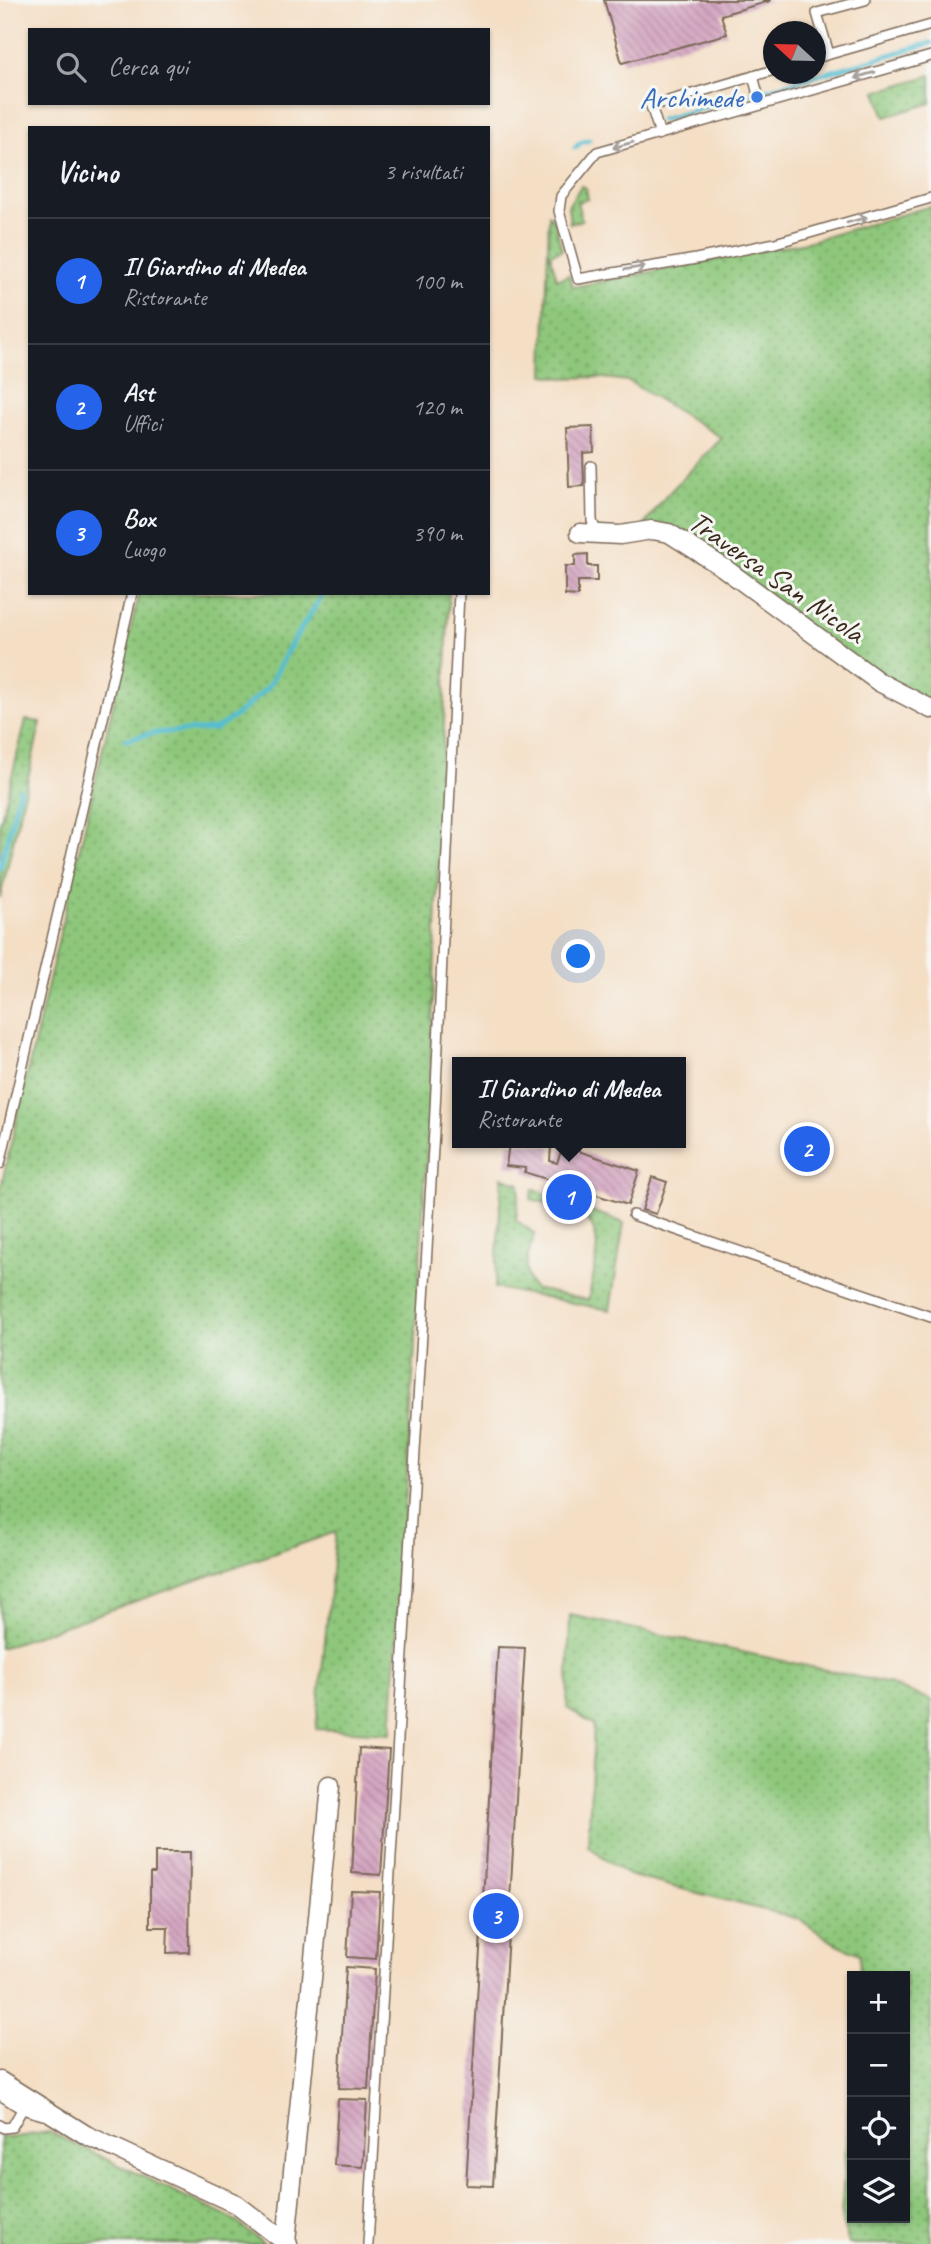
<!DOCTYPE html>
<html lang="it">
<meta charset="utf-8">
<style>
body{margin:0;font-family:Caveat,sans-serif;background:#20242c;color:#f1f3f6}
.controls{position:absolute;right:21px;bottom:21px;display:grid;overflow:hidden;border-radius:0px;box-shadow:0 2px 5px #0004}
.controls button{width:63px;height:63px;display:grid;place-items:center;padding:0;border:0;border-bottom:2px solid #363941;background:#171b24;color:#f1f3f6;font:35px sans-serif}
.compass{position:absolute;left:763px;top:21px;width:63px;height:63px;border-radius:50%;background:#171b24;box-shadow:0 2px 5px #0004;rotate:292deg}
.you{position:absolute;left:579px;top:957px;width:24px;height:24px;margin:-18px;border:5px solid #fff;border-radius:50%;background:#1a73e8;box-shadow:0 0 0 10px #1a73e833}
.badge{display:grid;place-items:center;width:46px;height:46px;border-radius:50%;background:#2563eb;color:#fff;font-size:23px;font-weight:700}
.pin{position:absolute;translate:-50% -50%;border:4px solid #fff;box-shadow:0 2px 7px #0006}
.popup{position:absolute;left:452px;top:1057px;width:234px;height:91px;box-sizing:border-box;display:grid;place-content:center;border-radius:0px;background:#171b24;filter:drop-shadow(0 2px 5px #0005);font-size:23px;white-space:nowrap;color:#9ea1a6}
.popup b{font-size:26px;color:#f1f3f6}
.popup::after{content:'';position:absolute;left:50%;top:100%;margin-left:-14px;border:14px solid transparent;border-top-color:#171b24}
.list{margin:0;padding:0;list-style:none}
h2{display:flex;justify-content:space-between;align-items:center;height:91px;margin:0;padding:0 28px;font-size:30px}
h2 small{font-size:23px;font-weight:400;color:#9ea1a6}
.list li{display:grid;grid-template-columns:46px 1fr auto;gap:21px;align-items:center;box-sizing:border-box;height:126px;padding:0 28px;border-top:2px solid #363941}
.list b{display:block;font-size:26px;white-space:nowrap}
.list p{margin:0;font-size:23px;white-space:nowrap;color:#9ea1a6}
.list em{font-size:23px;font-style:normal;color:#9ea1a6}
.icon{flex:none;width:38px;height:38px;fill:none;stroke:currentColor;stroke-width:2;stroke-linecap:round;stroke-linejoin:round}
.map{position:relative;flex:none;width:931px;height:2244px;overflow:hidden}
.search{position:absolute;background:#171b24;box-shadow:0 2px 5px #0004;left:28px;top:28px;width:462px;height:77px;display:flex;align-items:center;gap:18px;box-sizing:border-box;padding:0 24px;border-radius:0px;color:#9ea1a6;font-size:26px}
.panel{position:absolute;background:#171b24;box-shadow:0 2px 5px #0004;left:28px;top:126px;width:462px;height:469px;border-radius:0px}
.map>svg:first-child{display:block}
.grass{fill:url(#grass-dots);stroke:#64784c;stroke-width:2}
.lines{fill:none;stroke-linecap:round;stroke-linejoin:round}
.stream{stroke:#55bed2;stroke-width:5}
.building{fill:url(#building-back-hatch)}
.lane-casing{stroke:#7c6958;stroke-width:12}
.street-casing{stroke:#7c6958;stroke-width:21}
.lane{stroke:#fff;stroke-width:9}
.street{stroke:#fff;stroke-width:18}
.oneway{stroke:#a79f9a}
.shop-dot{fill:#3f7fe0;stroke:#f6f6f2;stroke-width:2.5}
.labels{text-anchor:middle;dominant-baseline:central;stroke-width:6;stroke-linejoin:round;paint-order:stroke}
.shop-label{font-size:30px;fill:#366cbe;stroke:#f6f6f2;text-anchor:end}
.street-label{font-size:30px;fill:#3b2a1e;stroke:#f6f6f2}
</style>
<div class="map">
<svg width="931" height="2244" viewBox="0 0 931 2244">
<defs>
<pattern id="grass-dots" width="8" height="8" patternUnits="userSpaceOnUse" patternTransform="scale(1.75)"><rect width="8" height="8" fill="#8ec77b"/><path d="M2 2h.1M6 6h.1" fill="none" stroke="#75a264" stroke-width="1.8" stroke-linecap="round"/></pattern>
<pattern id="building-back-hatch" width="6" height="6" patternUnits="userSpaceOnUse" patternTransform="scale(1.75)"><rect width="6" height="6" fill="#d2a0be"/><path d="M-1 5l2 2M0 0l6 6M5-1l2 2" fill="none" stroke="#ac839a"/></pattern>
</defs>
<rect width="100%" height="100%" fill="#f6f6f2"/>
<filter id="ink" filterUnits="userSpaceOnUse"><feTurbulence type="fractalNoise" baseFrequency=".0143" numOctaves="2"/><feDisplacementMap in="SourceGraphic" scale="14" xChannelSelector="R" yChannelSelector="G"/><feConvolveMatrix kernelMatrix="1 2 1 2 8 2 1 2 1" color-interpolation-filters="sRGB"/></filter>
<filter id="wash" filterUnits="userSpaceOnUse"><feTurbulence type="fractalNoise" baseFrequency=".00686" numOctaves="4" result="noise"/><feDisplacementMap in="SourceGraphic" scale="28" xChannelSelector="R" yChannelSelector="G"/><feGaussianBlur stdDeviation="1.57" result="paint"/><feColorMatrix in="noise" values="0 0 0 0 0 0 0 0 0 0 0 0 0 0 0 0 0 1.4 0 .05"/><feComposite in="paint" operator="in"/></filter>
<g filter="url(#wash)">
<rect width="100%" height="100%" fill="#f4dec4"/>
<g class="grass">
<path d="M931,75V103L885,117L876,92Z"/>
<path d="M581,186L586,188L588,199L577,202L582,220L570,224L568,206Z"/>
<path d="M931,206V703L886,679L645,524L666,496L722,438L628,381L595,377L563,378L544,375L549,215L554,220L562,250L550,254L557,279L569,275L573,287L807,242Z"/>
<path d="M139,593H449L428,1134L391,1733L316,1729L336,1532L0,1648V1191Z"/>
<path d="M26,720L41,722L0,898V823Z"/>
<path d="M502,1177L520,1184L516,1220L535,1234C529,1252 519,1273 535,1289L588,1300C594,1272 610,1225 574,1211C560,1206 545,1203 531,1199L533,1189L624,1223L610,1310L495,1288Z"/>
<path d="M570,1615L886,1683L931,1700V2244H849L841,2217L852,2062V2218H905V1976H859L860,1954L833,1942L799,1919L628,1875L588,1846L594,1725L567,1708Z"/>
<path d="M49,2132L233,2219L264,2244H0V2136L8,2138Z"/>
</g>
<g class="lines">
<g class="stream">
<path d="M661,120L931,43"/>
<path d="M575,148L580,143L589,140"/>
<path d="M125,740L153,733L216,729L238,714L268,687L293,641L324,593"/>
<path d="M0,868L20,789"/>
</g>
</g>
<g id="blocks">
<g class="building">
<path d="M604,0H770V1L721,15L727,34L622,63Z"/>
<path d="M593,427L594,452L583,453L584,486L569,487L567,428Z"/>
<path d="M588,554V566H597V581H578V596L565,595V566H575V555Z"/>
<path d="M509,1143H529L551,1147L550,1161L557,1163L563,1146L639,1171L628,1205L524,1172L526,1168L506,1166Z"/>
<path d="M652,1177L667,1182L656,1214L642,1210Z"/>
<path d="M498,1647L525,1648L493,2186L466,2185Z"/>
<path d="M359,1748L389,1750L381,1875L352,1873Z"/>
<path d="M155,1852H190L189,1952L167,1953L168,1927H150V1873H155Z"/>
<path d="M351,1891L380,1892L376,1959L347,1957Z"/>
<path d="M346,1967L375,1969L368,2089L339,2088Z"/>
<path d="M338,2099L367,2100L363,2167L334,2165Z"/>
</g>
</g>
</g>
<g filter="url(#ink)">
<use href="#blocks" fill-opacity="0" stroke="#7c6958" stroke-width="2"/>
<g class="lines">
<defs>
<g id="lane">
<path d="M829,54L817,13L865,0"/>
<path d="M931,56L597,152L561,196L559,211L578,279L696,259L775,243L931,198"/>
<path d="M816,58L931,25"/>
<path d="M753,76L761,105"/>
<path d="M660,134L651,106L774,70"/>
<path d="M591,466L592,521L597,533"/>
<path d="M0,1164L132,593"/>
<path d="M633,1215L931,1317"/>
<path d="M0,2095L22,2109L43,2115"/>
<path d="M0,2125L4,2128L12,2127L24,2106"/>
<path d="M368,2244L434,1131L459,593"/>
</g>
<g id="street">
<path d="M580,533L620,535L652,530L669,533L724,568L879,682L931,709"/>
<path d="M0,2081L86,2135L236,2204L288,2244"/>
<path d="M286,2242L331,1786"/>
</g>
</defs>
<use href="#lane" class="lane-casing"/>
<use href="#street" class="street-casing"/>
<use href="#lane" class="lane"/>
<use href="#street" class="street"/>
</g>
<defs><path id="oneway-shaft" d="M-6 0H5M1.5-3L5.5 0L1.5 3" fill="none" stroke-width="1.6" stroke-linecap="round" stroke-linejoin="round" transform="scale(1.75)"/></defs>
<g class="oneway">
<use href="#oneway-shaft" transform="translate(865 75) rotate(164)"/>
<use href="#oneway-shaft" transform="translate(623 145) rotate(164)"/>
<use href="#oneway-shaft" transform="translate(857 220) rotate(-16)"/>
<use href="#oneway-shaft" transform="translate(635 268) rotate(-9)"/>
</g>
</g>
<circle class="shop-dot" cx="757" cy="97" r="7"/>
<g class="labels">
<g class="shop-label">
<text x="743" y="97">Archimede</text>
</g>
<g class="street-label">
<text transform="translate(777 577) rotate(35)">Traversa San Nicola</text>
</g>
</g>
</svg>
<div class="controls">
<button>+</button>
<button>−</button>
<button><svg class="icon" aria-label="locate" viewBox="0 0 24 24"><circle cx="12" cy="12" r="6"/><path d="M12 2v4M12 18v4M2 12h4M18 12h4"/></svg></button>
<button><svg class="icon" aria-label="layers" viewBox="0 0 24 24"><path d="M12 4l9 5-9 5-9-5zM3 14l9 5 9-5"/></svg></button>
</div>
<svg class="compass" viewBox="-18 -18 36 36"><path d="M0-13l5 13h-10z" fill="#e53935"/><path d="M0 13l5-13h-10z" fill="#9ea1a6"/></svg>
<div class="you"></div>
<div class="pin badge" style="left:569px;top:1197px">1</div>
<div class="popup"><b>Il Giardino di Medea</b>Ristorante</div>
<div class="pin badge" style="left:807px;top:1149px">2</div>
<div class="pin badge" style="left:496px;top:1916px">3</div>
<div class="search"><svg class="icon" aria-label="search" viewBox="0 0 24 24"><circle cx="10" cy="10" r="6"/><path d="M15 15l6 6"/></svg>Cerca qui</div>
<section class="panel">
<h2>Vicino<small>3 risultati</small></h2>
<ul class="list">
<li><span class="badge">1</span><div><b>Il Giardino di Medea</b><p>Ristorante</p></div><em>100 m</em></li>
<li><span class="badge">2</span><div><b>Ast</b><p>Uffici</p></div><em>120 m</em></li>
<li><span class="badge">3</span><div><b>Box</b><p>Luogo</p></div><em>390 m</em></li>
</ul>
</section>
</div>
